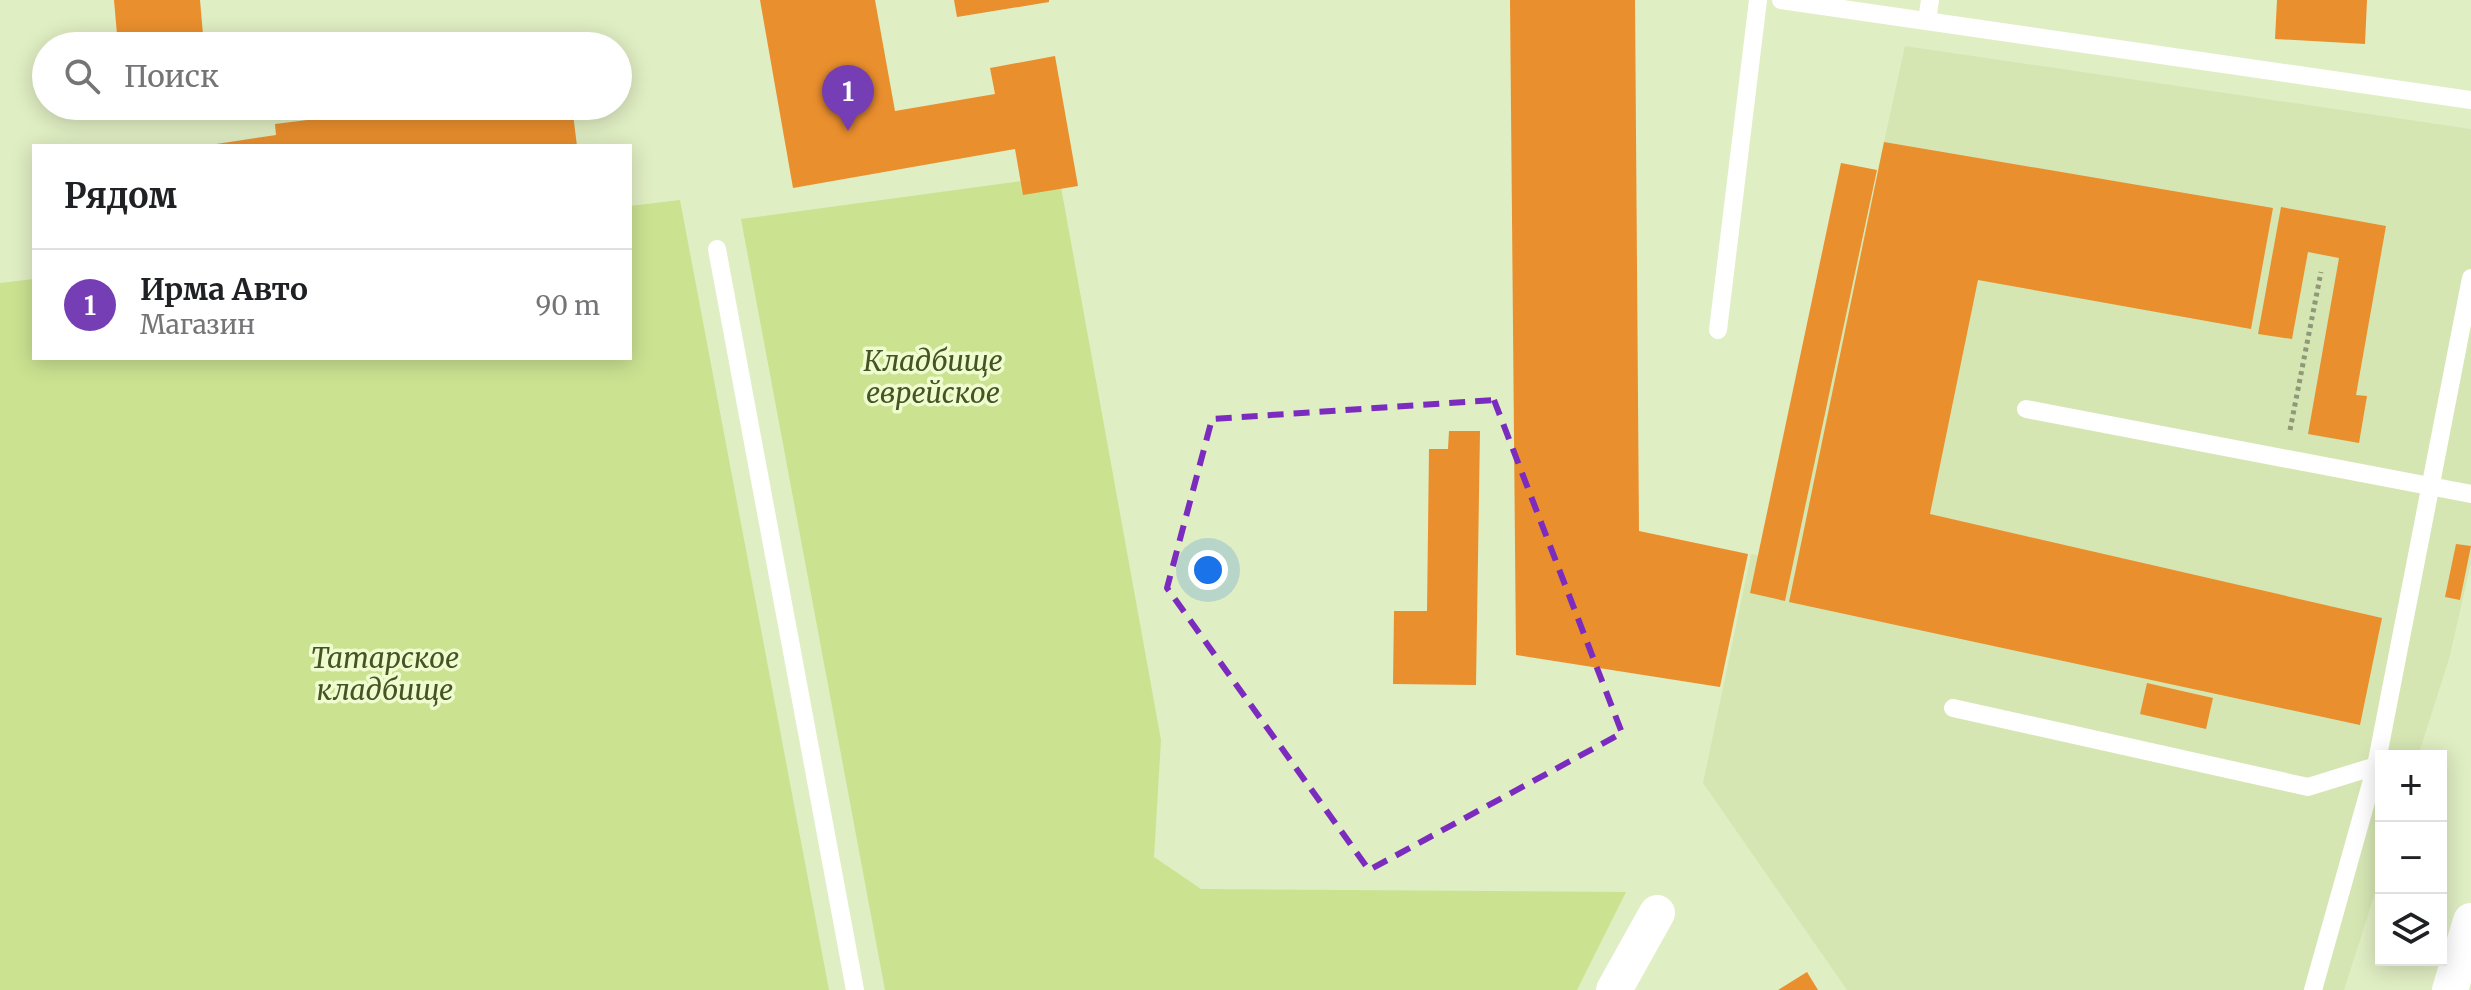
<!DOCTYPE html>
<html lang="ru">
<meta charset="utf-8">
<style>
body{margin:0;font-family:Merriweather,serif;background:#f6f6f6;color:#202124}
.controls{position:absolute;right:24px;bottom:24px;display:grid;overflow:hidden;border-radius:0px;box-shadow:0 4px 20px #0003}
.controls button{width:72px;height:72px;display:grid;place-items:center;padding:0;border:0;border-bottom:2px solid #e0e0e0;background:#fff;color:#202124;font:40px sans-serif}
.you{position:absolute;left:1208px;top:570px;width:28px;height:28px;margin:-20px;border:6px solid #fff;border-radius:50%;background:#1a73e8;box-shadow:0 0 0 12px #1a73e833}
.badge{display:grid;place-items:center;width:52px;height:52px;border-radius:50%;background:#763eb4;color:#fff;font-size:26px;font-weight:700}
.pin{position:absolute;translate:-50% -66px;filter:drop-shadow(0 2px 4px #0008)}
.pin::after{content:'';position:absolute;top:42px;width:28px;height:24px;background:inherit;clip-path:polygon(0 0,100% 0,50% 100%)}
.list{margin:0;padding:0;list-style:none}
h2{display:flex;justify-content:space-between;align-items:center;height:104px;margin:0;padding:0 32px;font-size:34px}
h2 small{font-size:26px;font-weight:400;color:#757577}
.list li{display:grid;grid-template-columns:52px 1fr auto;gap:24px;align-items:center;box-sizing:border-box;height:112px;padding:0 32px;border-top:2px solid #e0e0e0}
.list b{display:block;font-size:30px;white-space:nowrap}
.list p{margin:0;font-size:26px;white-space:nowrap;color:#757577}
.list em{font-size:26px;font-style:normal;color:#757577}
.icon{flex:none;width:44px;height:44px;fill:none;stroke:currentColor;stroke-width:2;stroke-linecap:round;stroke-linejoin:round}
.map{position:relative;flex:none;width:2471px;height:990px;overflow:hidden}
.search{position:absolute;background:#fff;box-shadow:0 4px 20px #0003;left:32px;top:32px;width:600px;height:88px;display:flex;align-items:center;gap:20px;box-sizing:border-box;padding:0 28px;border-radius:44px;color:#757577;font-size:30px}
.panel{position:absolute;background:#fff;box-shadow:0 4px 20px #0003;left:32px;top:144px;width:600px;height:216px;border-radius:0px}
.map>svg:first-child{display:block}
.built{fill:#d6e6b3}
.green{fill:#cbe291}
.building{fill:#ea8f2e}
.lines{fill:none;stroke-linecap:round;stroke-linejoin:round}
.path{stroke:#8f9979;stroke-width:5;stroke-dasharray:4 4;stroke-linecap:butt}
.lane{stroke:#fff;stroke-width:18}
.street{stroke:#fff;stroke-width:36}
.marked{fill:none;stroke:#7b2cbf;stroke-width:6;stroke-dasharray:16 10;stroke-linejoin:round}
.labels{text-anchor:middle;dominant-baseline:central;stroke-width:7;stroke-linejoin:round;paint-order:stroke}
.park-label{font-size:28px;font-style:italic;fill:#465323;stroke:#eefcd0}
</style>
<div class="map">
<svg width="2471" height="990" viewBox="0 0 2471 990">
<rect width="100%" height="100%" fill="#e0eec3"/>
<path class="built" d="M1905,46L2471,129V563L2449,659L2418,756H2381V874L2344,990H1847L1703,783L1751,554L1792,562Z"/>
<g class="green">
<path d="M1059,176L1161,740L1154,857L1201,889L1626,892L1577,990H885L741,219Z"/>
<path d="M680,200L829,990H0V283L34,279V358H630V206Z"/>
</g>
<g class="building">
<path d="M114,0H200L204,46H118Z"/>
<path d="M760,0H875L895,111L995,94L990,68L1055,56L1078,186L1023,195L1015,149L793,188Z"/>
<path d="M954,0H1049V2L957,17Z"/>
<path d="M1510,0H1635L1639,531L1748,554L1720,687L1516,655Z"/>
<path d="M2277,0H2367L2365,44L2275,39Z"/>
<path d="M421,106H572L577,146H203L276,135L275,124Z"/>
<path d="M1884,142L2273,208L2251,329L1978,280L1930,514L2382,618L2360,725L1789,602Z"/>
<path d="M1841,163L1877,170L1785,601L1750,593Z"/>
<path d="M2281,207L2386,226L2356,395L2367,396L2359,443L2308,434L2339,258L2308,252L2292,339L2258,334Z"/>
<path d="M1449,431H1480L1476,685L1393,684L1394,611H1427L1429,449H1448Z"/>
<path d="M2456,544L2471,546L2460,600L2445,597Z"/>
<path d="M2147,683L2213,698L2206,729L2140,714Z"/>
<path d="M1807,972L1818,990H1778Z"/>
</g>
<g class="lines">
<path class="path" d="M2290,430L2321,272"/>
<g class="lane">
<path d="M1781,0L2471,100"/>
<path d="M1927,21L1930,0"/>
<path d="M717,249L855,990"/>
<path d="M1718,330L1758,0"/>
<path d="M2026,409L2471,494"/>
<path d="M1953,708L2308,787L2376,766L2471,278"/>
<path d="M2313,990L2376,766"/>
</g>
<g class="street">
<path d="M1614,990L1657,913"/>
<path d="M2450,990L2471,921"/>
</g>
</g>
<path class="marked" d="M1494,400L1622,733L1369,870L1167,588L1212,419Z"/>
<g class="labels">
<g class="park-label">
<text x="933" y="361">Кладбище<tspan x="933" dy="32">еврейское</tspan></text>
<text x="385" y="658">Татарское<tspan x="385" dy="32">кладбище</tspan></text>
</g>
</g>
</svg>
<div class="controls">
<button>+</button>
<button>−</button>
<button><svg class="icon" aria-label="layers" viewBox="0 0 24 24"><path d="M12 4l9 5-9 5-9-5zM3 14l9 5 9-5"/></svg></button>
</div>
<div class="you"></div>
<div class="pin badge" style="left:848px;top:131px">1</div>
<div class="search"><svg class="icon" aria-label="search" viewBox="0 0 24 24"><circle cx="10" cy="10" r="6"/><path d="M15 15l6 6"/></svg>Поиск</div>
<section class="panel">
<h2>Рядом<small></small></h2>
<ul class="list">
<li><span class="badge">1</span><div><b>Ирма Авто</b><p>Магазин</p></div><em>90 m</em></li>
</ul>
</section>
</div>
